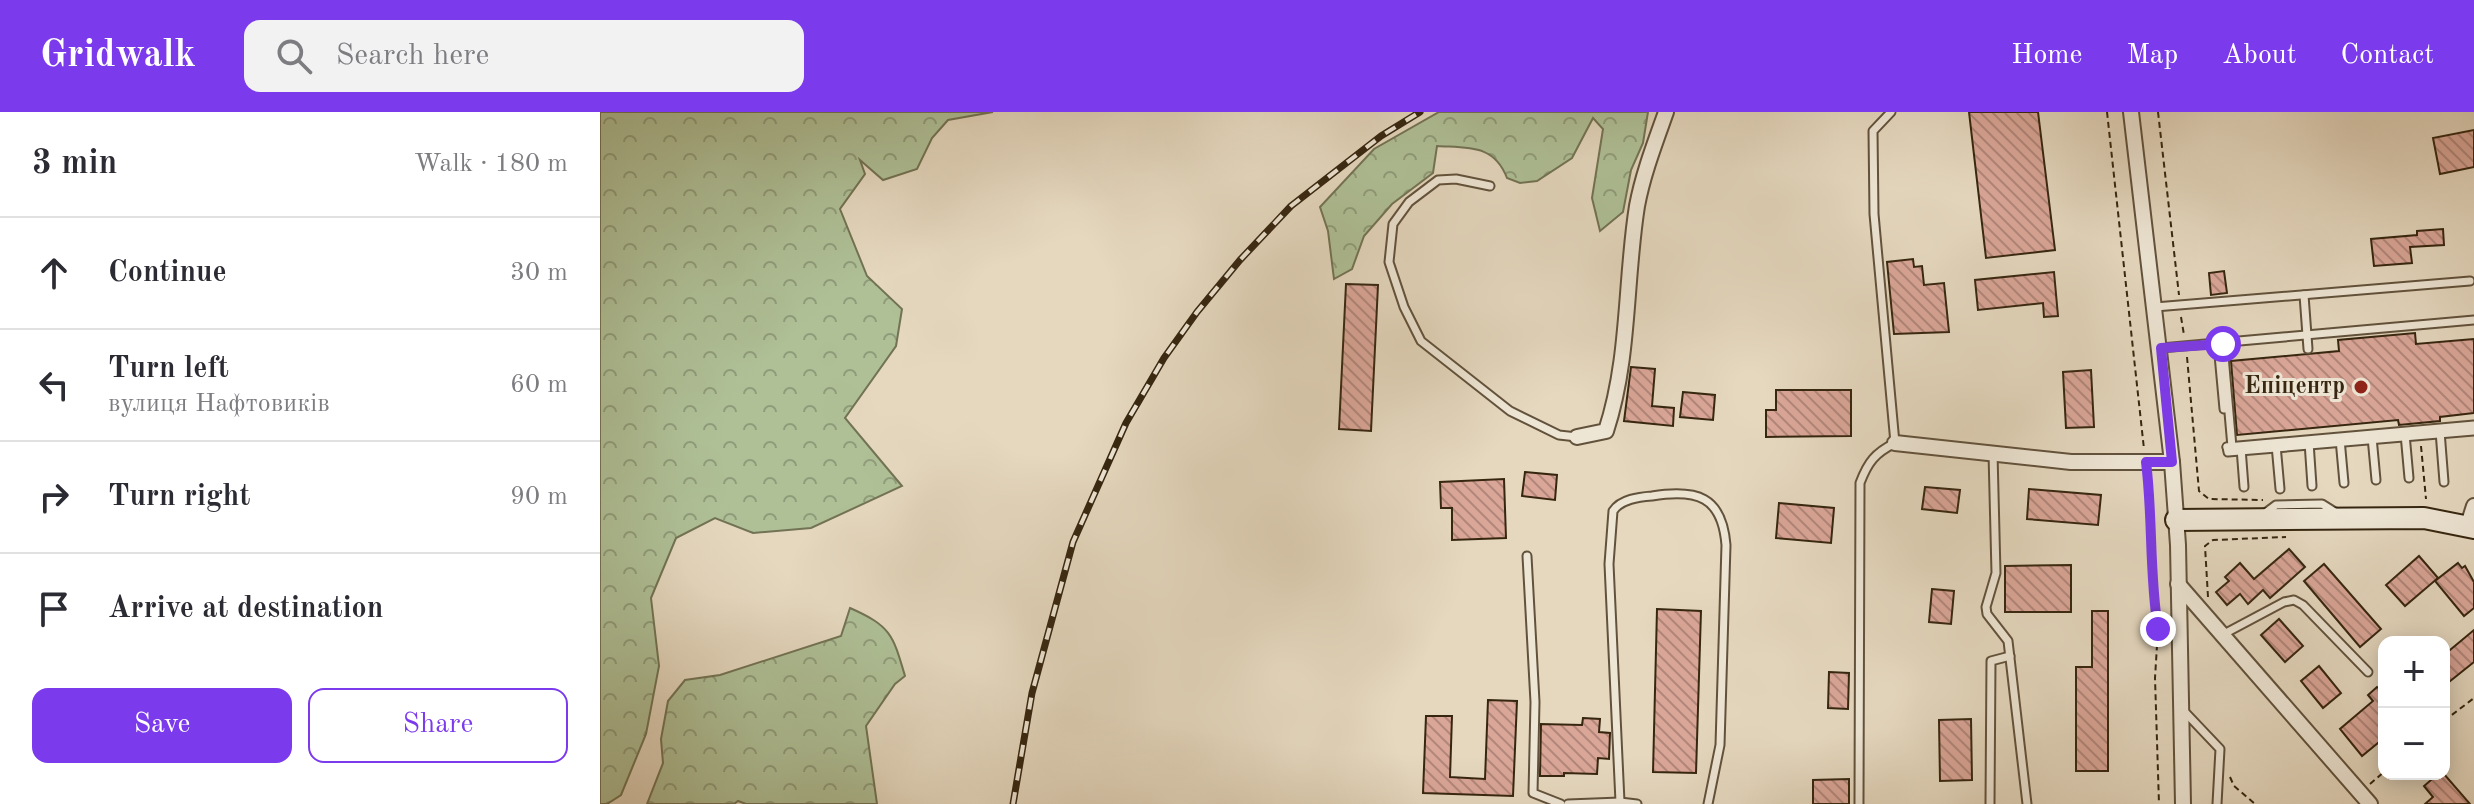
<!DOCTYPE html>
<meta charset="utf-8">
<style>
body{margin:0;font-family:"Old Standard TT",serif;background:#f2f2f3;color:#2b2b33}
.controls{position:absolute;right:24px;bottom:24px;display:grid;overflow:hidden;border-radius:16px;box-shadow:0 4px 20px #0003}
.controls button{width:72px;height:72px;display:grid;place-items:center;padding:0;border:0;border-bottom:2px solid #e1e1e2;background:#fff;color:#2b2b33;font:40px sans-serif}
.stop{position:absolute;width:24px;height:24px;margin:-18px;border:6px solid #7c3aed;border-radius:50%;background:#fff}
.stop.end{background:#7c3aed;border-color:#fff;box-shadow:0 2px 8px #0008}
.list{margin:0;padding:0;list-style:none}
h2{display:flex;justify-content:space-between;align-items:center;height:104px;margin:0;padding:0 32px;font-size:34px}
h2 small{font-size:26px;font-weight:400;color:#7c7c81}
.list li{display:grid;grid-template-columns:52px 1fr auto;gap:24px;align-items:center;box-sizing:border-box;height:112px;padding:0 32px;border-top:2px solid #e1e1e2}
.list b{display:block;font-size:30px;white-space:nowrap}
.list p{margin:0;font-size:26px;white-space:nowrap;color:#7c7c81}
.list em{font-size:26px;font-style:normal;color:#7c7c81}
.actions{display:flex;gap:16px;padding:24px 32px}
.actions a{flex:1;padding:18px 0;border:2px solid #7c3aed;border-radius:16px;text-align:center;font-size:28px;color:#7c3aed}
.actions .main{background:#7c3aed;color:#fff}
.icon{flex:none;width:44px;height:44px;fill:none;stroke:currentColor;stroke-width:2;stroke-linecap:round;stroke-linejoin:round}
.map{position:relative;flex:none;width:1874px;height:692px;overflow:hidden}
header{display:flex;align-items:center;gap:48px;box-sizing:border-box;height:112px;padding:0 40px;background:#7c3aed;color:#fff}
header strong{font-size:38px}
nav{display:flex;gap:44px;margin-inline-start:auto;font-size:28px}
.search{width:560px;height:72px;background:#f2f2f3;display:flex;align-items:center;gap:20px;box-sizing:border-box;padding:0 28px;border-radius:16px;color:#7c7c81;font-size:30px}
main{display:flex}
aside{flex:1;background:#fff}
.map>svg:first-child{display:block}
.forest{fill:url(#forest-crowns);stroke:#727354;stroke-width:2}
.building{fill:url(#building-back-hatch);stroke:#362610;stroke-width:2}
.lines{fill:none;stroke-linecap:round;stroke-linejoin:round}
.lane-casing{stroke:#62523c;stroke-width:11}
.street-casing{stroke:#62523c;stroke-width:18}
.secondary-casing{stroke:#362610;stroke-width:24}
.path{stroke:#362610;stroke-width:2;stroke-dasharray:6 4;stroke-linecap:butt}
.lane{stroke:#eee6d5;stroke-width:7}
.street{stroke:#eee6d5;stroke-width:14}
.secondary{stroke:#eee6d5;stroke-width:20}
.rail-casing{stroke:#362610;stroke-width:7}
.rail{stroke:#eee6d5;stroke-width:4;stroke-dasharray:12;stroke-linecap:butt}
.route{stroke:#7c3aed;stroke-width:10}
.poi-dot{fill:#8f2418;stroke:#eee6d5;stroke-width:3}
.labels{text-anchor:middle;dominant-baseline:central;stroke-width:6;stroke-linejoin:round;paint-order:stroke}
.poi-label{font-size:24px;font-weight:bold;fill:#362610;stroke:#eee6d5;text-anchor:end}
</style>
<header>
<strong>Gridwalk</strong>
<div class="search"><svg class="icon" aria-label="search" viewBox="0 0 24 24"><circle cx="10" cy="10" r="6"/><path d="M15 15l6 6"/></svg>Search here</div>
<nav><a>Home</a><a>Map</a><a>About</a><a>Contact</a></nav>
</header>
<main>
<aside>
<h2>3 min<small>Walk · 180 m</small></h2>
<ul class="list">
<li><svg class="icon" aria-label="ahead" viewBox="0 0 24 24"><path d="M12 20V5M6 11l6-6 6 6"/></svg><div><b>Continue</b></div><em>30 m</em></li>
<li><svg class="icon" aria-label="left" viewBox="0 0 24 24"><path d="M17 20v-9H6M10 6l-5 5 5 5"/></svg><div><b>Turn left</b><p>вулиця Нафтовиків</p></div><em>60 m</em></li>
<li><svg class="icon" aria-label="right" viewBox="0 0 24 24"><path d="M7 20v-9h11M14 6l5 5-5 5"/></svg><div><b>Turn right</b></div><em>90 m</em></li>
<li><svg class="icon" aria-label="arrive" viewBox="0 0 24 24"><path d="M6 21V4h12l-3 4 3 4H6"/></svg><div><b>Arrive at destination</b></div></li>
</ul>
<div class="actions"><a class="main">Save</a><a>Share</a></div>
</aside>
<div class="map">
<svg width="1874" height="692" viewBox="0 0 1874 692">
<defs>
<pattern id="forest-crowns" width="20" height="18" patternUnits="userSpaceOnUse" patternTransform="scale(2)"><rect width="20" height="18" fill="#afc097"/><path d="M2 6a3 3 0 1 1 6 0M12 15a3 3 0 1 1 6 0" fill="none" stroke="#8f9c7a"/></pattern>
<pattern id="building-back-hatch" width="6" height="6" patternUnits="userSpaceOnUse" patternTransform="scale(2)"><rect width="6" height="6" fill="#daa698"/><path d="M-1 5l2 2M0 0l6 6M5-1l2 2" fill="none" stroke="#b2877b"/></pattern>
</defs>
<rect width="100%" height="100%" fill="#e5d8bf"/>
<filter id="stains"><feTurbulence type="fractalNoise" baseFrequency=".0025" numOctaves="4"/><feColorMatrix values="0 0 0 0 .2 0 0 0 0 .09 0 0 0 0 .02 0 0 0 .5 -.17"/></filter>
<radialGradient id="worn" r=".72"><stop offset=".6" stop-color="#630" stop-opacity="0"/><stop offset="1" stop-color="#630" stop-opacity=".3"/></radialGradient>
<g class="forest">
<path d="M0,0H393L348,8L332,26L317,57L283,68L260,48L265,62L240,97L267,164L302,197L296,234L245,306L302,374L211,416L153,421L115,406L76,426L51,486L59,554L46,622L21,683L7,692H0Z"/>
<path d="M839,0H1048L1043,31L1031,58L1023,100L1000,119L992,86L1003,17L993,6L972,46L937,69L920,71L907,66C894,32 868,36 837,34L833,61L792,92L764,124L752,157L734,167L728,119L720,95L774,37Z"/>
<path d="M250,496C291,514 293,523 305,564L295,572L266,614L277,692H146L138,689L134,692H47L63,651L61,627L68,589L85,568L120,563L241,524Z"/>
</g>
<g class="building">
<path d="M1369,0H1438L1455,138L1386,146Z"/>
<path d="M1874,18V55L1840,62L1833,26Z"/>
<path d="M1843,117L1844,133L1810,135L1812,151L1774,154L1771,127L1817,123V119Z"/>
<path d="M1313,147L1314,155L1322,154L1324,173L1344,171L1349,220L1294,222L1287,150Z"/>
<path d="M1624,159L1627,181L1611,183L1609,161Z"/>
<path d="M1454,160L1458,204L1444,205L1443,191L1378,198L1375,168Z"/>
<path d="M746,172L778,173L771,319L739,317Z"/>
<path d="M1815,221L1816,232L1874,227V301L1840,305V309L1799,313L1798,308L1637,323L1631,249L1739,239L1738,228Z"/>
<path d="M1031,255L1055,257L1052,294L1074,296L1073,314L1024,309Z"/>
<path d="M1491,258L1494,315L1466,316L1463,260Z"/>
<path d="M1176,278H1251V324L1166,325V298H1176Z"/>
<path d="M1083,280L1115,283L1113,308L1080,305Z"/>
<path d="M925,360L957,363L955,388L922,384Z"/>
<path d="M904,367L906,426L852,428V396H841L840,370Z"/>
<path d="M1325,375L1360,378L1357,401L1322,397Z"/>
<path d="M1429,377L1501,383L1498,413L1427,407Z"/>
<path d="M1179,391L1234,396L1231,431L1176,426Z"/>
<path d="M1689,437L1705,455L1670,486L1663,478L1648,492L1640,482L1627,493L1616,480L1629,469L1625,465L1640,451L1654,467Z"/>
<path d="M1819,444L1838,466L1805,494L1786,473Z"/>
<path d="M1858,451L1862,456L1865,454L1874,470V496L1864,504L1835,469Z"/>
<path d="M1724,452L1781,517L1760,535L1704,469Z"/>
<path d="M1471,453V500H1405V454Z"/>
<path d="M1332,477L1354,479L1351,512L1329,510Z"/>
<path d="M1057,497L1101,499L1096,661L1053,660Z"/>
<path d="M1492,499H1508V659H1476V555H1492Z"/>
<path d="M1679,507L1703,534L1685,550L1661,523Z"/>
<path d="M1874,518V550L1844,574V543Z"/>
<path d="M1719,554L1741,581L1723,596L1701,569Z"/>
<path d="M1229,560L1249,561L1248,597L1228,596Z"/>
<path d="M1777,575L1784,580V626L1762,644L1740,617L1773,589L1768,583Z"/>
<path d="M888,588L917,589L913,684L823,681L826,604H852L850,665L885,667Z"/>
<path d="M983,606L1000,607L999,620L1010,621L1009,647L998,646L997,662L964,661V664H940L941,612L982,613Z"/>
<path d="M1371,607L1372,668L1340,669L1339,608Z"/>
<path d="M1838,662H1844L1870,692H1825L1833,685L1824,674Z"/>
<path d="M1249,667V692H1213V668Z"/>
</g>
<g class="lines">
<defs>
<g id="lane">
<path d="M890,74L856,67L838,68L809,90L793,112L789,150L804,195L821,229L910,299L959,323L977,325"/>
<path d="M1704,183L1708,237"/>
<path d="M1555,195L1870,169"/>
<path d="M1618,232L1624,297"/>
<path d="M1623,232L1632,335"/>
<path d="M1561,236L1874,208"/>
<path d="M1840,319L1844,370"/>
<path d="M1805,322L1809,366"/>
<path d="M1772,325L1776,368"/>
<path d="M1740,327L1744,371"/>
<path d="M1709,330L1712,374"/>
<path d="M1676,333L1680,377"/>
<path d="M1627,335L1628,340L1874,319"/>
<path d="M1627,335L1874,313"/>
<path d="M1641,336L1644,375"/>
<path d="M1393,341L1396,461L1386,495L1387,502L1408,529L1427,692"/>
<path d="M1664,402L1676,393L1722,392L1738,402"/>
<path d="M927,444L935,590L933,681L961,692"/>
<path d="M1622,523L1684,490L1694,488L1703,493L1768,560"/>
<path d="M1582,597L1620,637L1617,692"/>
<path d="M1020,690L1009,452L1013,399C1021,387 1039,385 1052,384C1097,377 1122,384 1126,433L1120,633L1108,692"/>
<path d="M968,692L1020,690L1037,692"/>
<path d="M1259,692L1260,371C1268,350 1275,341 1295,331L1274,102L1273,19L1291,0"/>
<path d="M1390,692L1391,549L1410,544"/>
</g>
<g id="street">
<path d="M1531,0L1572,350L1578,433L1583,692"/>
<path d="M977,325L1006,319C1030,246 1025,169 1037,94C1043,62 1055,31 1066,0"/>
<path d="M1295,331L1471,350H1572"/>
<path d="M1868,413L1874,394"/>
<path d="M1578,472L1770,692"/>
</g>
<path id="secondary" d="M1576,408L1824,406L1874,416"/>
</defs>
<use href="#lane" class="lane-casing"/>
<use href="#street" class="street-casing"/>
<use href="#secondary" class="secondary-casing"/>
<g class="path">
<path d="M1507,0L1544,337"/>
<path d="M1558,0L1579,183"/>
<path d="M1581,205L1584,223"/>
<path d="M1587,245L1599,379L1609,387L1663,388"/>
<path d="M1821,334L1826,387"/>
<path d="M1548,363L1552,482L1558,517L1555,566L1559,692"/>
<path d="M1608,485L1605,434L1613,428L1686,425"/>
<path d="M1844,609L1874,586"/>
<path d="M1630,665L1634,674L1655,692"/>
<path d="M1770,672L1784,660"/>
</g>
<use href="#lane" class="lane"/>
<use href="#street" class="street"/>
<use href="#secondary" class="secondary"/>
<defs>
<path id="rail" d="M413,692L432,581L473,430L526,311L564,246L597,200L640,148L691,94L781,24L820,0"/>
</defs>
<use href="#rail" class="rail-casing"/>
<use href="#rail" class="rail"/>
</g>
<g class="lines">
<path class="route" d="M1558,517C1549,461 1553,405 1546,350H1572L1561,236L1623,232"/>
</g>
<circle class="poi-dot" cx="1761" cy="275" r="8"/>
<g class="labels">
<g class="poi-label">
<text x="1745" y="275">Епіцентр</text>
</g>
</g>
<rect width="100%" height="100%" filter="url(#stains)"/>
<rect width="100%" height="100%" fill="url(#worn)"/>
</svg>
<div class="controls">
<button>+</button>
<button>−</button>
</div>
<div class="stop" style="left:1623px;top:232px"></div>
<div class="stop end" style="left:1558px;top:517px"></div>
</div>
</main>
